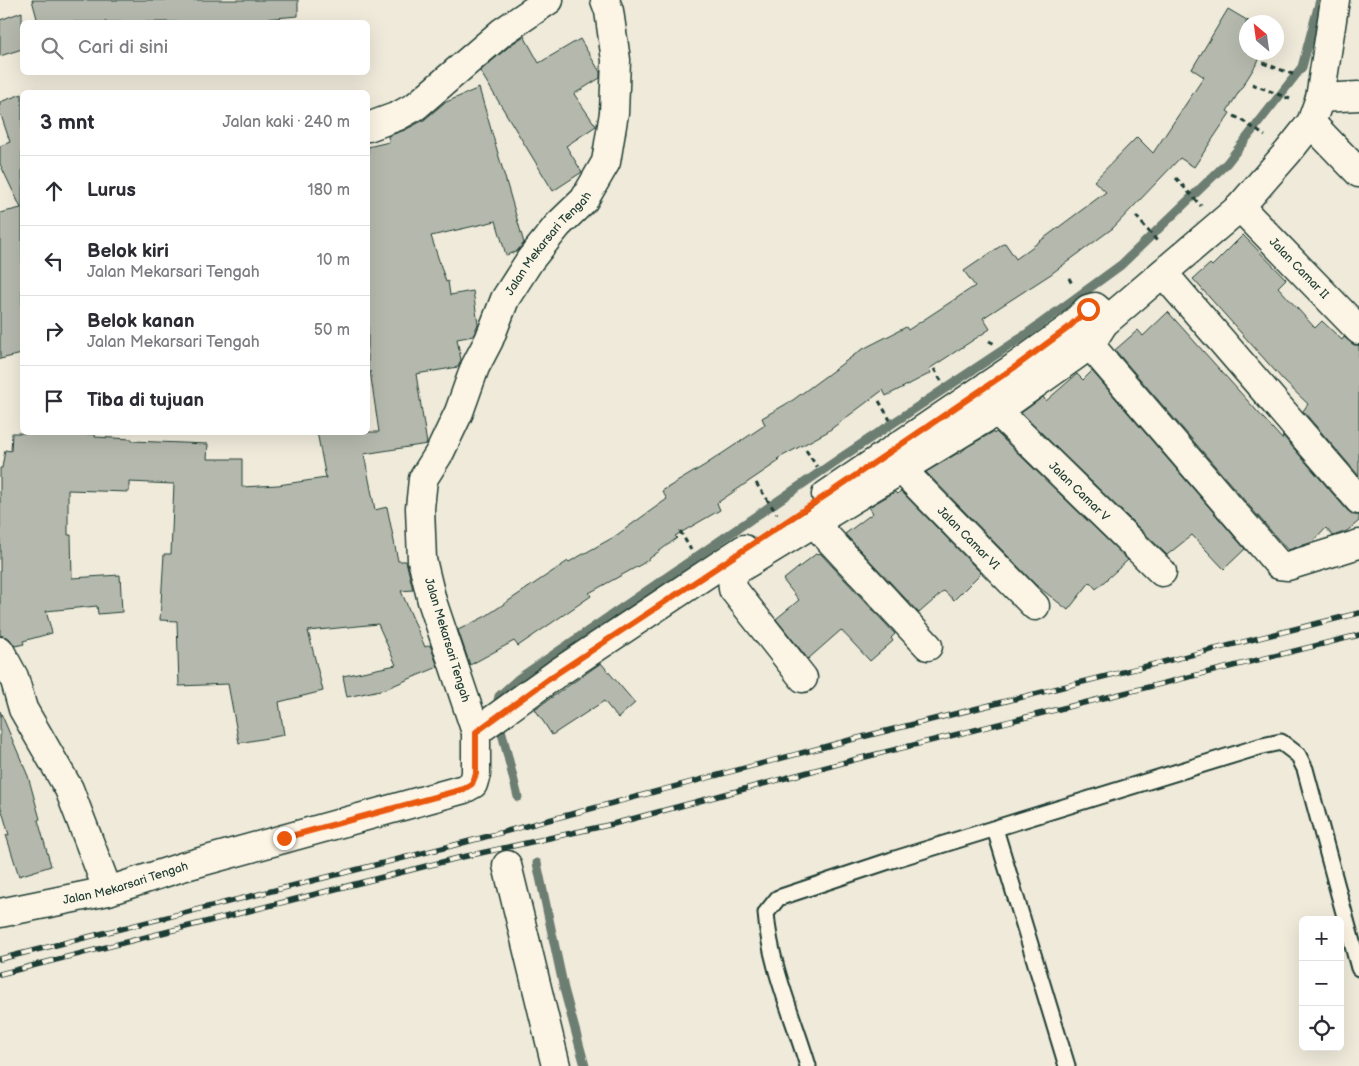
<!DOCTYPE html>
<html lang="id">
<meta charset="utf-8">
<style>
body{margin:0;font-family:"Balsamiq Sans",sans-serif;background:#f7f7f7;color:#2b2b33}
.controls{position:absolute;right:15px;bottom:15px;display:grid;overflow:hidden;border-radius:8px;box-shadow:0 5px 20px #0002}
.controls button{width:45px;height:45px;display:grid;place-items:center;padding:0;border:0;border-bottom:1px solid #e1e1e2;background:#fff;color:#2b2b33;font:25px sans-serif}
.compass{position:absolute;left:1239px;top:15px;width:45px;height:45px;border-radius:50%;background:#fff;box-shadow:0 5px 20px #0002;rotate:331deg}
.stop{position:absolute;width:15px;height:15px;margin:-11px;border:4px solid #ea580c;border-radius:50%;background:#fff}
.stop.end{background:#ea580c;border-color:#fff;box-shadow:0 1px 5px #0008}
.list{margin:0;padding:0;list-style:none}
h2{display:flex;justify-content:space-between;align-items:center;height:65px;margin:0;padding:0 20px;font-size:21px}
h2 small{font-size:16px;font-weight:400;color:#7c7c81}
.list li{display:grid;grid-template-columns:32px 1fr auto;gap:15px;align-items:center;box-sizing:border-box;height:70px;padding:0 20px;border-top:1px solid #e1e1e2}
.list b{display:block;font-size:19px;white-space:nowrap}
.list p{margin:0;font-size:16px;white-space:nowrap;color:#7c7c81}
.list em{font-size:16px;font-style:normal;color:#7c7c81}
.icon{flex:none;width:28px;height:28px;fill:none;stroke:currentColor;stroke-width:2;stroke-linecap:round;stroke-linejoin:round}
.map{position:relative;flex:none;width:1359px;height:1066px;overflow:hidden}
.search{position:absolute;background:#fff;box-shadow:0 5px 20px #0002;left:20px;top:20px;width:350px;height:55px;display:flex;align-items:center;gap:12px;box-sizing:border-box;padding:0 18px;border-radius:8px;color:#7c7c81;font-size:19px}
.panel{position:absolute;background:#fff;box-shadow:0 5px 20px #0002;left:20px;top:90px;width:350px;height:345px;border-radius:8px}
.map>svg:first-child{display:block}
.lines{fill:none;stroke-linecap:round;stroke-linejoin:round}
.stream{stroke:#6c7d71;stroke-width:9}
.building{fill:#b5b9ad;stroke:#1f3d34}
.lane-casing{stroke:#1f3d34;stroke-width:19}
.street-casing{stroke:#1f3d34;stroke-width:31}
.path{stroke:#1f3d34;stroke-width:3;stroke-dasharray:5 4;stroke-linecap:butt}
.lane{stroke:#fcf5e5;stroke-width:15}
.street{stroke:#fcf5e5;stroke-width:28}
.rail-casing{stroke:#1f3d34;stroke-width:5.5}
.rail{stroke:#fcf5e5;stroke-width:4;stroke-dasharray:11;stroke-linecap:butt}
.route{stroke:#ea580c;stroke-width:6}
.labels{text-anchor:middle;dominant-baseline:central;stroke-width:5;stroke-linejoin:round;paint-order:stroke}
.street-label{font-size:12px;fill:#1f3d34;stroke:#fcf5e5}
</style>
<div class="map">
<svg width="1359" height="1066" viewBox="0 0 1359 1066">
<rect width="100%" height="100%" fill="#efeada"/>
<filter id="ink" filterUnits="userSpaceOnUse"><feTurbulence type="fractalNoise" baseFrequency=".02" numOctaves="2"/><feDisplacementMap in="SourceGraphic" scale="10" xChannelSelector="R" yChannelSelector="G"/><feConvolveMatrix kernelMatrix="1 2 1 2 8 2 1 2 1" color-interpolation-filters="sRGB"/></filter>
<g filter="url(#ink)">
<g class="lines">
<g class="stream">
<path d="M518,797L496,709L499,696L518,679L842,457L1021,338L1121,265L1227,163L1302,67L1320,0"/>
<path d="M537,863L564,989L585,1066"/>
</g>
</g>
<g class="building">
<path d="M32,0H298V16L252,20V22H38Z"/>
<path d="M1228,9L1250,22H1246V52H1264L1227,111L1230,113L1194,167L1180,158L1113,228L1051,274L983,318L990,329L929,369L931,373L886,396L883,390L827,432L777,459L779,461L717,503L720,510L675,536L677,538L642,564L589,593L591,596L518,646L514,641L470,665L458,630L486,616L568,561L569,562L614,537L667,499L662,491L705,465L765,425L762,418L793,400L861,350L906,327L908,330L975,286L964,271L1005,243L1016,259L1106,192L1094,181L1137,137L1153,153L1204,77L1192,69Z"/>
<path d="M22,12V49L0,56V20Z"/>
<path d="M524,36L539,63L580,39L600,72V78L574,94L596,126L566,146L582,172L553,191L480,71L512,44Z"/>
<path d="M479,88L524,243L516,252L506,255L496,221L431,236L446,282L448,281L450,295L473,291L478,324L473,336L457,339L461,360L458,367L416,374L427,444L364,454L375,510L387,507L398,561H406L413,590L401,591L425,647L430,645L438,667L385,689L347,697L343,676L396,665L378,624L308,631L323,691L279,702L284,735L239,743L228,684L179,686L177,621L160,620L164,554H171L174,484L129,482V492L68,490V535H71L72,578L120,575L122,612L98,614L97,606L46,611L52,633L23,641L24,644L15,646L9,638L0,635V468H2L5,450L11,451L12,433L95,434V437L132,439V441L208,444L207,459H242V487L278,485L326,478L317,432H379L370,371H368V147L389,142L388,136L405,130L424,120L444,103Z"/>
<path d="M22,94V354L0,359V213L21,208L0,164V146L10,142L0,112V102Z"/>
<path d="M1243,235L1286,279L1278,287L1315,328L1322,321L1342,340L1344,337L1354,345H1359V476L1303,411L1308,404L1284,381L1193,279L1210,264L1212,266Z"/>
<path d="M1168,312L1282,439L1283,436L1347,510L1353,515H1359V521L1347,531L1333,536L1326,528L1313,542L1288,550L1277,538L1115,350L1138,330L1143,336Z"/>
<path d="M1092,371L1245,549L1224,569L1192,535L1167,555L1021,413L1043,397L1046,401L1077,374L1083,380Z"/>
<path d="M993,432L994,434L996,432L1128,560L1096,589L1090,582L1068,610L1036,585L926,472L958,453L959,454L967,447Z"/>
<path d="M901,491L981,573L954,600L944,591L919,613L845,534L873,513L869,507L895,492L897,494Z"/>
<path d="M817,553L819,554L820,553L895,634L891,638L893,641L870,661L841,630L808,659L776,619L799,600L783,580Z"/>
<path d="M601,663L635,703L618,718L604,701L552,735L535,709Z"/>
<path d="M0,711L28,776L40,819L38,820L51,866L19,876L6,835H9L0,804Z"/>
</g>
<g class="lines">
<defs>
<g id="lane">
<path d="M995,829L1067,1066"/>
<path d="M808,1066C793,1016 770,966 766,913L778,898L892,860L1262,746L1281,742L1298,755L1305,769L1359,968"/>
</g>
<g id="street">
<path d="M1320,98L1359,96"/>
<path d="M1311,123L1359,173"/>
<path d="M368,127L398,116L416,106L502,32L549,0"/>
<path id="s1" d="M1240,207L1359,330"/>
<path d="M1163,273L1359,500"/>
<path d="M1090,345L1279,565L1288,566L1359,544"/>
<path id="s2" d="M997,411L1162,572"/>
<path id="s3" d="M902,470L1035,606"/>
<path d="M826,495L1015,367L1068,329L1088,309L1095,307L1103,314L1104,323"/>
<path d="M814,523L928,646"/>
<path d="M0,651L14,677L23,709L69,789L108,891"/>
<path d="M803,678L733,589L732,577L738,569L997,411L1090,345L1104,323L1240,207L1288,152L1311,123L1320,98L1335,0"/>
<path d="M476,732L556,674L744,549"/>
<path d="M507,865L556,1066"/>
<path id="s4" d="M0,913L108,891L182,867L464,789L473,784L476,774V732L432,601L422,560L420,508L423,479L440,452L459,412L475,367L489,340L505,299L530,260L558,225L584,200L606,162L614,113L616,60L609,11L605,0"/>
</g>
</defs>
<use href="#lane" class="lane-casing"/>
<use href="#street" class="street-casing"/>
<g class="path">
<path d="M1263,63L1295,75"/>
<path d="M1252,84L1290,99"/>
<path d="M1234,116L1242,120L1265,136"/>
<path d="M1176,178L1201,206"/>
<path d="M1136,216L1157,241"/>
<path d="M1069,278L1073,286"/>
<path d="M989,341L997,345"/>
<path d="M934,369L942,382"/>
<path d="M879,401L890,420"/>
<path d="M806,450L817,467"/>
<path d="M756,483L777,514"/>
<path d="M680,531L691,550"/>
</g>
<use href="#lane" class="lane"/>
<use href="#street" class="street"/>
<defs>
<g id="rail">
<path d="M0,959L451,846L850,740L1359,613"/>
<path d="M0,974L458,858L613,824L857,759L1359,635"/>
</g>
</defs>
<use href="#rail" class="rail-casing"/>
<use href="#rail" class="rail"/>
</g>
</g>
<g class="lines" filter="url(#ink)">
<path class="route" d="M284,838L464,789L472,784L476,774V732L556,674L831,492L1015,367L1068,328L1088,309"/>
</g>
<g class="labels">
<g class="street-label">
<text stroke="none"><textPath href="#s4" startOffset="1074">Jalan Mekarsari Tengah</textPath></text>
<text stroke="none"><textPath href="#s1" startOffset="85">Jalan Camar II</textPath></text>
<text stroke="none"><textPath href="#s2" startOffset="115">Jalan Camar V</textPath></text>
<text stroke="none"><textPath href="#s3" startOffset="95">Jalan Camar VI</textPath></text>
<text transform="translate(447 640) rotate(73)">Jalan Mekarsari Tengah</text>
<text stroke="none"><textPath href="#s4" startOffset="129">Jalan Mekarsari Tengah</textPath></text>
</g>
</g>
</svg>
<div class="controls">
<button>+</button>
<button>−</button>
<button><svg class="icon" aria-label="locate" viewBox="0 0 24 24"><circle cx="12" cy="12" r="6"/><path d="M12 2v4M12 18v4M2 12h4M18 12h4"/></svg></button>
</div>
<svg class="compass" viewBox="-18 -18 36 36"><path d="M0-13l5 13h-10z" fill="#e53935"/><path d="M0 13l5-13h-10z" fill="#7c7c81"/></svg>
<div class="stop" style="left:1088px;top:309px"></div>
<div class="stop end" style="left:284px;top:838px"></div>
<div class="search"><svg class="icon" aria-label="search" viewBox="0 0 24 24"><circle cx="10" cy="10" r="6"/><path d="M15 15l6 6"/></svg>Cari di sini</div>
<section class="panel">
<h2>3 mnt<small>Jalan kaki · 240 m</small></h2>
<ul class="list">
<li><svg class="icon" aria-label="ahead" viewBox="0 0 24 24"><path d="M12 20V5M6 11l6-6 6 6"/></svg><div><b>Lurus</b></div><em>180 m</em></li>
<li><svg class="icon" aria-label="left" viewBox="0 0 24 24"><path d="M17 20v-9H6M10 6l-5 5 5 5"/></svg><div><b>Belok kiri</b><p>Jalan Mekarsari Tengah</p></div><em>10 m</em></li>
<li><svg class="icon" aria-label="right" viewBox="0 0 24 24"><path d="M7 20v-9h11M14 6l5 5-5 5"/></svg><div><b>Belok kanan</b><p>Jalan Mekarsari Tengah</p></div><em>50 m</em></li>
<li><svg class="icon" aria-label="arrive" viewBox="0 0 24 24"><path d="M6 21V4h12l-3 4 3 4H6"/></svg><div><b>Tiba di tujuan</b></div></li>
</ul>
</section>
</div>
